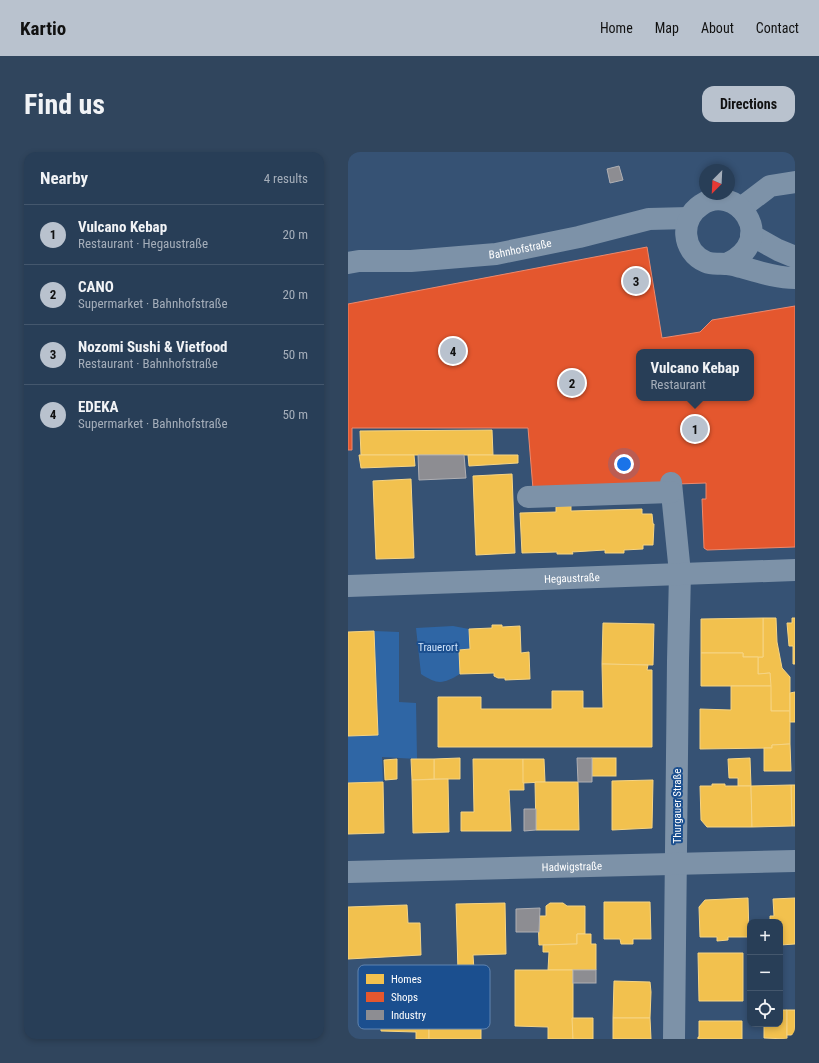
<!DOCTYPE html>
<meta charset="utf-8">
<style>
body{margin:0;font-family:"Roboto Condensed",sans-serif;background:#30455d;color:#f1f3f6}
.controls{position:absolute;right:12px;bottom:12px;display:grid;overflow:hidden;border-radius:8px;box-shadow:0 2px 6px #0003}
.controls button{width:36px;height:36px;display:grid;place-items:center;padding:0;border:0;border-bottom:1px solid #44576d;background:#283e57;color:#f1f3f6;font:20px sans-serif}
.compass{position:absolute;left:351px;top:12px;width:36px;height:36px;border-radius:50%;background:#283e57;box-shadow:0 2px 6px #0003;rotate:204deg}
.you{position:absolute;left:276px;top:312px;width:14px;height:14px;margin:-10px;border:3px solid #fff;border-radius:50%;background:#1a73e8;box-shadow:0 0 0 6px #1a73e833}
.badge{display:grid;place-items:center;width:26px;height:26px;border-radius:50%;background:#b9c2ce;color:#111;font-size:13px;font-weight:700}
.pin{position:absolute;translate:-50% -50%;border:2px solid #fff;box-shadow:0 1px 4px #0006}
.popup{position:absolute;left:288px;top:197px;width:118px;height:52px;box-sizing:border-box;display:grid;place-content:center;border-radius:8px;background:#283e57;filter:drop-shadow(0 1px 3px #0005);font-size:13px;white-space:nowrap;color:#a5aeba}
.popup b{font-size:15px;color:#f1f3f6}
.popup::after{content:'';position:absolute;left:50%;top:100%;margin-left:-8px;border:8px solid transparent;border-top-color:#283e57}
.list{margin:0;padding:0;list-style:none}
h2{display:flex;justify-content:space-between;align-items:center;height:52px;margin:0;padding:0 16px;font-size:17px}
h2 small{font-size:13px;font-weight:400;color:#a5aeba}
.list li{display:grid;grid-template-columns:26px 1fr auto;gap:12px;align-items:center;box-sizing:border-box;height:60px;padding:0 16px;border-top:1px solid #44576d}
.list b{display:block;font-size:15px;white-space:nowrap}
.list p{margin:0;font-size:13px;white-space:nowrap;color:#a5aeba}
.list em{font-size:13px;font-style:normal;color:#a5aeba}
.icon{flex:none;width:22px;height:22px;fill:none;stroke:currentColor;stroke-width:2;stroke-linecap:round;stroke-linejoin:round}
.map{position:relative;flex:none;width:447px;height:887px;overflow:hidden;border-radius:12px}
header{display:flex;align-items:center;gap:24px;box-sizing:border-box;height:56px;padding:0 20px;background:#b9c2ce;color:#111}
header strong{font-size:19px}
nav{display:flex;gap:22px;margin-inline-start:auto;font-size:14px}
.intro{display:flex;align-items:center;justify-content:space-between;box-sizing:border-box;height:96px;padding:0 24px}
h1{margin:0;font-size:28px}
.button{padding:10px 18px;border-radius:12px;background:#b9c2ce;color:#111;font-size:14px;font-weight:700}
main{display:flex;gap:24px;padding:0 24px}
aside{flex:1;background:#283e57;border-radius:12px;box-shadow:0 2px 6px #0003}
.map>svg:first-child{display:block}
.green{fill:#2f66a5}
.homes{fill:#f2c14e;stroke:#f6d483}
.shops{fill:#e4572e;stroke:#ec896d;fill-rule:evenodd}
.industry{fill:#8d8d92;stroke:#afafb3}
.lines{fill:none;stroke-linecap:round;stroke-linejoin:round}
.minor{stroke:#7d92a8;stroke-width:22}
.labels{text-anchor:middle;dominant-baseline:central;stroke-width:4;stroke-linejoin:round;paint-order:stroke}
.street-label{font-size:11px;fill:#fff;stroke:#1b4f8f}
.park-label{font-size:11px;fill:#cfe3fa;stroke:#1b4f8f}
.key{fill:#1b4f8f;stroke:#5f84b1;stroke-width:1}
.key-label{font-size:11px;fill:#fff}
</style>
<header>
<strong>Kartio</strong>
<nav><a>Home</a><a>Map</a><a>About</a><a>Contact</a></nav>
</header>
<div class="intro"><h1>Find us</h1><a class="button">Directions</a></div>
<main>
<aside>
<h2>Nearby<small>4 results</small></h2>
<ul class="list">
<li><span class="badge">1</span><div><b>Vulcano Kebap</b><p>Restaurant · Hegaustraße</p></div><em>20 m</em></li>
<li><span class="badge">2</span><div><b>CANO</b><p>Supermarket · Bahnhofstraße</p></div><em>20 m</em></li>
<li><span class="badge">3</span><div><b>Nozomi Sushi &amp; Vietfood</b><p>Restaurant · Bahnhofstraße</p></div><em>50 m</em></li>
<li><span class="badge">4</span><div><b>EDEKA</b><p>Supermarket · Bahnhofstraße</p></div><em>50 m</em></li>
</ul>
</aside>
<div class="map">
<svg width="447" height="887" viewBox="0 0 447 887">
<rect width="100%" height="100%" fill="#365274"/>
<g class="green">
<path d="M105,474L121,477L122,497L111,498L112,522C95,532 90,533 73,522L68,476Z"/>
<path d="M26,479L51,480V550L68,551L69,607L34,605L35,630L0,631V584L30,583Z"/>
</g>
<g class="homes">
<path d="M144,278L145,303H13L12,279Z"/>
<path d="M11,303H66L67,314L13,316Z"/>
<path d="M120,303H170V311L121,314Z"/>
<path d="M164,322L167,401L128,403L125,324Z"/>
<path d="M63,327L66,406L28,407L25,329Z"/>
<path d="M208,354H223V359L294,357V362H304L305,372H306L305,393H295V397L276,398V401H257V398L224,400L225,402H209V400L174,401L172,361L208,360Z"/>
<path d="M415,466H428L429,490L434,516L442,525V559H423L422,521L410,522V505H415Z"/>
<path d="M415,466V505H395V501H353V467Z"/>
<path d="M444,466H447V512H445V494H441L439,471H444Z"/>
<path d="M255,471L306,472L305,513L254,512Z"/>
<path d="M144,473H154V475L172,474L173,501L181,500L182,527L157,528V526H150L146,524V521L112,522L111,498L122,497L121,477L144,476Z"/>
<path d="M26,479L30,583L0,584V480Z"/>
<path d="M353,501H395V505H410V522L422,521L423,534H353Z"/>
<path d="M254,512L300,513L299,518H304V595H90V545H133V557H204V539H235V556H255Z"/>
<path d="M383,534H423V559H442V592L424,593V596L352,597V557L383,558Z"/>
<path d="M447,540V570H442V541Z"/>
<path d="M442,592L443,619H416V596H424V593Z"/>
<path d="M112,606V627H86V607Z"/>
<rect x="244" y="606" width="24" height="18"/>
<path d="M402,606L403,634H390V626H381L380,607Z"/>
<path d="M49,607V627L37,628L36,608Z"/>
<path d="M63,607H86V627L64,628Z"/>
<path d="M125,607H175L176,638H161L163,679H113V660H126Z"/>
<path d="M175,607H196L197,630L175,631Z"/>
<path d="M100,627L101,680L65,681L64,628Z"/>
<path d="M305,628L304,676L264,678V629Z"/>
<path d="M35,630L36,681L0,682V631Z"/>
<path d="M187,630H230L231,678H188Z"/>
<path d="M364,632H377V634H403L404,675H359L353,668L352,634H364Z"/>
<path d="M443,633H447V674H444Z"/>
<path d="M443,633L444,674L404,675L403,634Z"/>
<path d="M400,746L401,785H380V788L369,789V785H352L351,755L357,748Z"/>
<path d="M447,746V792L432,793V770H422V764H426L425,747Z"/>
<path d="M256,750H302L303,787H285V792H273L272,787H256Z"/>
<path d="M157,751L158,802L125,803L126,818L110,819L108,752Z"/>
<path d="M202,751H215L219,754H237V782H229V792L191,793L190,764H198V754Z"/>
<path d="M59,753L60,771H72L73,803L0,807V755Z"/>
<path d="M229,782H243V792H248V818H200L201,800H195V793L229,792Z"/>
<path d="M350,801H395V849H351Z"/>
<rect x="432" y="810" width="1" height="48"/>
<path d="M167,818H225V887H200V875L167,874Z"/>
<path d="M266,829L302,830L303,840L302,866H265Z"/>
<path d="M133,838V856H96V839Z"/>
<path d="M32,856H81V887H68V880L33,879Z"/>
<rect x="81" y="856" width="52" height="31"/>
<path d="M432,858H439V887L416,886V872H432Z"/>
<rect x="439" y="858" width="8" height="25"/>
<path d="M224,866H245V887H225Z"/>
<path d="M265,866H302L303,887H265Z"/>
<path d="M351,869H394V887H350V885H351Z"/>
</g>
<path class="shops" d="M299,95L314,186L352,180L364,168L447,154V395L359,398L356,396L354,347H358V331L185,337L180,276H4V298H0V152ZM291,200H403V246H291Z"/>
<g class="industry">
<path d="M271,14L275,28L262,31L259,17Z"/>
<path d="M70,303H116L118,326L71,328Z"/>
<path d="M229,606H244V630H230Z"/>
<path d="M176,657H188V678L176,679Z"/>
<path d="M192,756L191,780H168V757Z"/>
<rect x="225" y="818" width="23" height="13"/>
</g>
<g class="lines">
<g class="minor">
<path d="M393,56L422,34L447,30"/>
<path d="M403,83L430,98L447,105"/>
<path id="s1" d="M0,111L11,109H63L148,102L231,85L301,67L341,66"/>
<path d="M379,112C433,86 386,29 353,53C332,67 333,99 358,110C365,113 371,111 378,112C383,112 389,114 393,115C411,120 429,126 447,126"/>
<path d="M323,331L332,421L330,509L326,887"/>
<path d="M180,345L323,340"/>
<path id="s2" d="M0,434L447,418"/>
<path id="s3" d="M0,720L447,709"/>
</g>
</g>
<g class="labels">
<g class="street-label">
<text stroke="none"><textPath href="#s1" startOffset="173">Bahnhofstraße</textPath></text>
<text stroke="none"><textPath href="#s2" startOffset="224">Hegaustraße</textPath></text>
<text transform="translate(329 654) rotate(-90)">Thurgauer Straße</text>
<text stroke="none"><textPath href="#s3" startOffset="224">Hadwigstraße</textPath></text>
</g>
<g class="park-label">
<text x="90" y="495">Trauerort</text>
</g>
</g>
<rect x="10" y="813" width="132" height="64" rx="6" class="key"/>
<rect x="18" y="822" width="18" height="10" fill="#f2c14e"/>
<rect x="18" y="840" width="18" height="10" fill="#e4572e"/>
<rect x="18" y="858" width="18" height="10" fill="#8d8d92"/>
<g class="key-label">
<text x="43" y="831">Homes</text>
<text x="43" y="849">Shops</text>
<text x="43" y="867">Industry</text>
</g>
</svg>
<div class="controls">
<button>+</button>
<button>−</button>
<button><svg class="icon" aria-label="locate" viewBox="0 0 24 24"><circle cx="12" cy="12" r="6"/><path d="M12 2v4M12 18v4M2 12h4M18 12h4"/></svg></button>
</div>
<svg class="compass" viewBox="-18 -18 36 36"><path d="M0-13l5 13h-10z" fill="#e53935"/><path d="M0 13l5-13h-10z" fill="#a5aeba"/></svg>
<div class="you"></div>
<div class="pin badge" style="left:347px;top:277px">1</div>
<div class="popup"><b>Vulcano Kebap</b>Restaurant</div>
<div class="pin badge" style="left:224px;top:231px">2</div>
<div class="pin badge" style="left:288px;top:129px">3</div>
<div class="pin badge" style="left:105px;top:199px">4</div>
</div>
</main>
